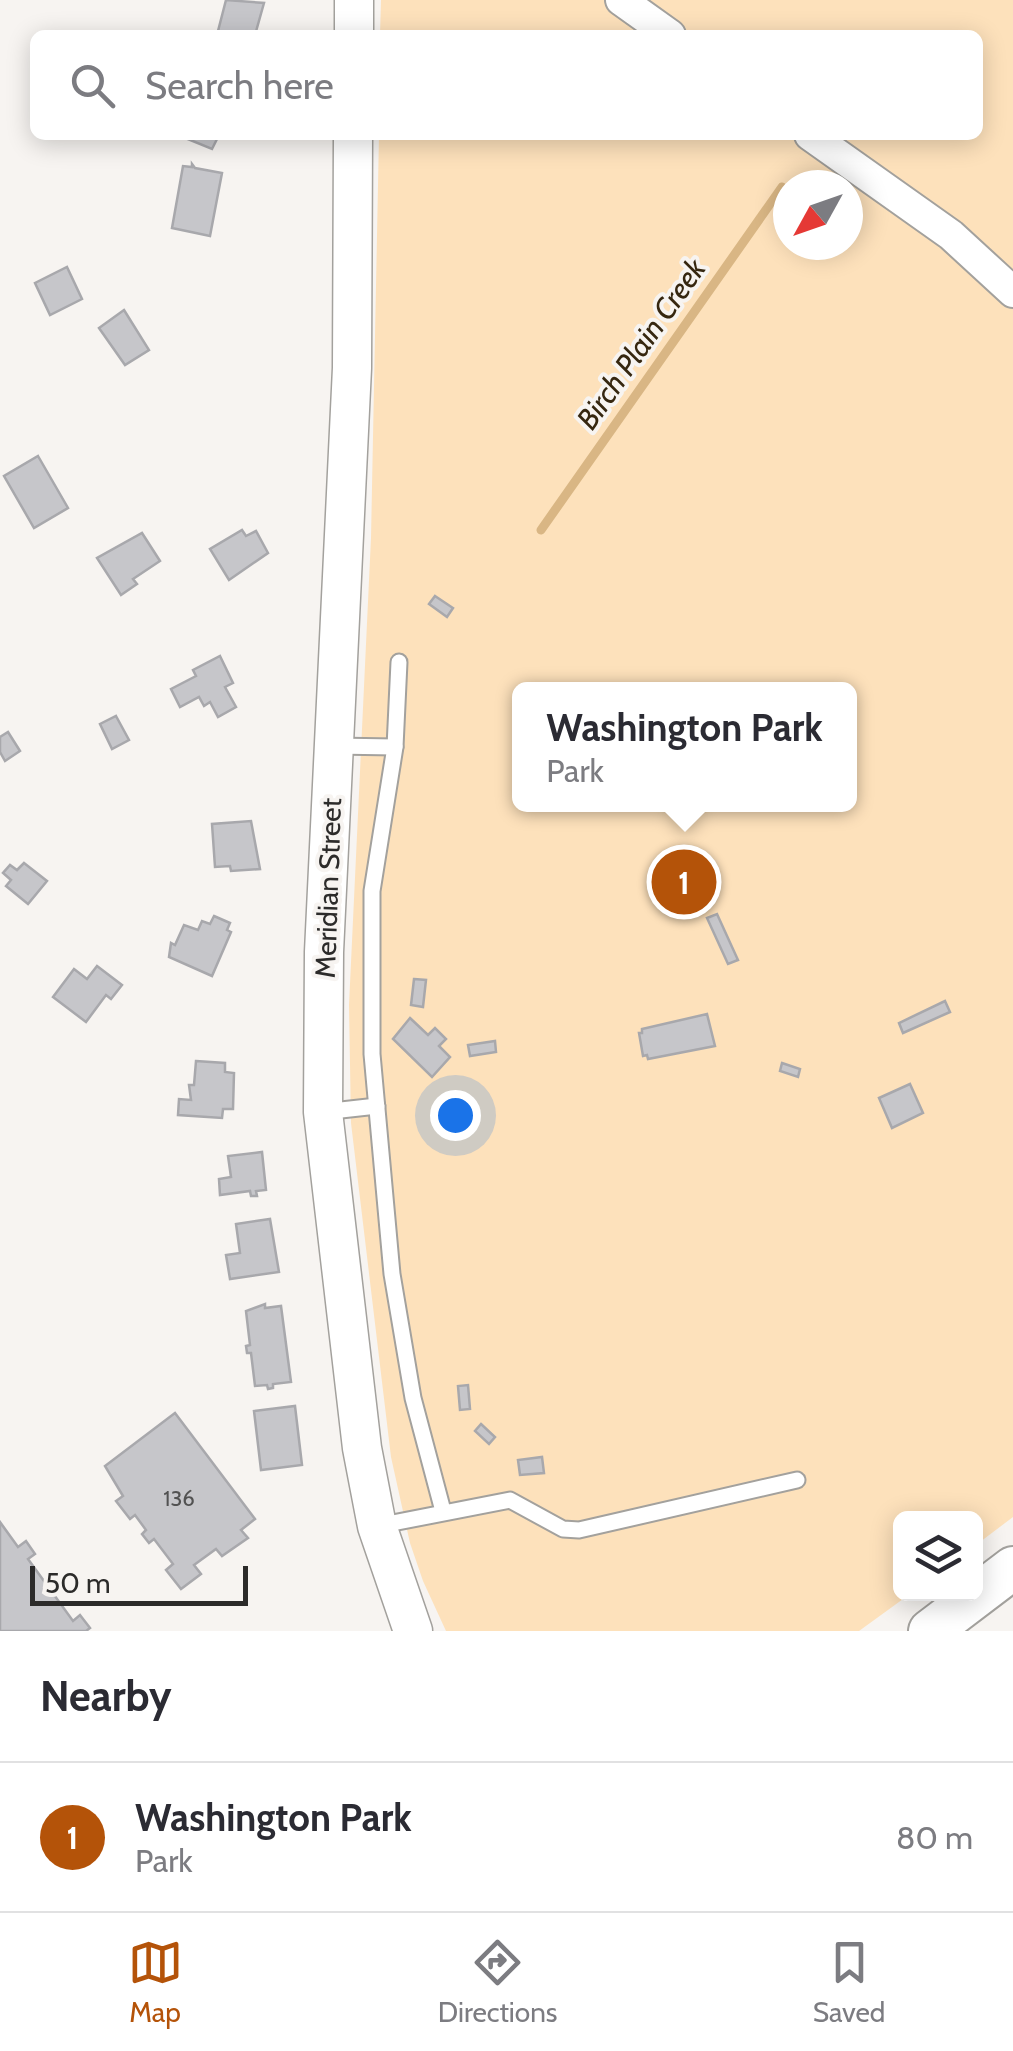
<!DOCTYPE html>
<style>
body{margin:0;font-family:Cabin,sans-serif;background:#f2f2f3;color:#2b2b33}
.controls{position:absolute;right:30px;bottom:30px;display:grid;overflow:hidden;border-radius:15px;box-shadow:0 5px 25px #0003}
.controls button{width:90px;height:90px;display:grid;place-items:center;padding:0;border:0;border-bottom:2px solid #e1e1e2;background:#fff;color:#2b2b33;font:50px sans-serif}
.compass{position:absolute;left:773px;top:170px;width:90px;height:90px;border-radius:50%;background:#fff;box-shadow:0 5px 25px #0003;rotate:230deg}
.scale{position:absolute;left:30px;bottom:25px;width:218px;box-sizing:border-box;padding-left:10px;border:5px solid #2c2b2a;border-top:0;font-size:28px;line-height:35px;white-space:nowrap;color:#2c2b2a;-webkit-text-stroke:8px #f7f4f1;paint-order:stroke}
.you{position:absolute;left:455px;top:1115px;width:35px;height:35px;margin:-25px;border:8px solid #fff;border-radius:50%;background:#1a73e8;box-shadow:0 0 0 15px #1a73e833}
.badge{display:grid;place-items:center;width:65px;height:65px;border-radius:50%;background:#b45309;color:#fff;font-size:32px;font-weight:700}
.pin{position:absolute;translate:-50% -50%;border:5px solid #fff;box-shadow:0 2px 10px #0006}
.popup{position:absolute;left:512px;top:682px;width:345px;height:130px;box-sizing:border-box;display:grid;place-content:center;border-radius:15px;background:#fff;filter:drop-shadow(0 2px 8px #0005);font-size:32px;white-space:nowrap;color:#7c7c81}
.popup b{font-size:38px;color:#2b2b33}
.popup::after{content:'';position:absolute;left:50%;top:100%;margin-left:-20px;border:20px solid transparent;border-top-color:#fff}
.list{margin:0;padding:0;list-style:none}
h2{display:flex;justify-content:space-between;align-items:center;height:130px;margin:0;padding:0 40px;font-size:42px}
h2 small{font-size:32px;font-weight:400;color:#7c7c81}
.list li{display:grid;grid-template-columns:65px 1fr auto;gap:30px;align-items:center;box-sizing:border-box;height:150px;padding:0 40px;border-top:2px solid #e1e1e2}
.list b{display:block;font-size:38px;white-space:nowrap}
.list p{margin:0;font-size:32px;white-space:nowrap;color:#7c7c81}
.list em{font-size:32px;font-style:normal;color:#7c7c81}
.icon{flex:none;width:55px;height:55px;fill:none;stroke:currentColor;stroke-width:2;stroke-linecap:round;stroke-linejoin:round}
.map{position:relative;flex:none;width:1013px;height:1631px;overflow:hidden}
.search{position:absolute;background:#fff;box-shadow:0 5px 25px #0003;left:30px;right:30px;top:30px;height:110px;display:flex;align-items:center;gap:25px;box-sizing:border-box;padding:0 35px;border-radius:15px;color:#7c7c81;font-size:38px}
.sheet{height:280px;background:#fff}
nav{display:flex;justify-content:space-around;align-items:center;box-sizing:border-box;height:140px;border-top:2px solid #e1e1e2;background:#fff;font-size:28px;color:#7c7c81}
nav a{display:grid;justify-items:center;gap:5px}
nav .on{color:#b45309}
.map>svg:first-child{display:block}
.green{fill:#fde1bb;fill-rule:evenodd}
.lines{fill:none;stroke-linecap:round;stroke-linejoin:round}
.stream{stroke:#d9b684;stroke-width:9}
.building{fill:#c6c6ca;stroke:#a8a8ac;stroke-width:2.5}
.service-casing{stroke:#a3a19d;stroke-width:19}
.minor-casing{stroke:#a3a19d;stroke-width:34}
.tertiary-casing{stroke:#a3a19d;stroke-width:41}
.secondary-casing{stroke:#a3a19d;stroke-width:46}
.service{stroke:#fff;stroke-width:15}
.minor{stroke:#fff;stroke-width:30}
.tertiary{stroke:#fff;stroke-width:38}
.secondary{stroke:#fff;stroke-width:42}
.labels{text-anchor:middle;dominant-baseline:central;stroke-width:8;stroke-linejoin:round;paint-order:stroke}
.number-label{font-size:22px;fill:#525252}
.street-label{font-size:28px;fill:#2c2b2a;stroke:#f7f4f1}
.water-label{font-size:30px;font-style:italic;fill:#362710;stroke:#f7f4f1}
</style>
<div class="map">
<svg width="1013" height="1631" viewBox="0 0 1013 1631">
<rect width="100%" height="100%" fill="#f7f4f1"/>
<path class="green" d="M381,0H1013V1517L976,1545V1518H900V1594H910L859,1631H446L423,1581L410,1543L391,1457L351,1123L349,1005L371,538L379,135H978V35H380ZM788,185H848V245H788ZM519,690H849V804H519Z"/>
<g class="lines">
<path class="stream" d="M541,530L782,187"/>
</g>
<g class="building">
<path d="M226,0L264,3L255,35H217Z"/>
<path d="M178,135H219L212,149Z"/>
<path d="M192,164L195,168L222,173L210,236L172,228L183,166L192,167Z"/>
<path d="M67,267L82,299L50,315L35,283Z"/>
<path d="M124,310L149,350L125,365L99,328Z"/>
<path d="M38,456L68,508L34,528L4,476Z"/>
<path d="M242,530L246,536L256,531L268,553L229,580L210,549Z"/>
<path d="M142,533L160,561L133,579L137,584L121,595L97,558Z"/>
<path d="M435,596L453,608L447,617L429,604Z"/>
<path d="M220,656L233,683L225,687L236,707L218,717L210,702L204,706L199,697L180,707L171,689L196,676L193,670Z"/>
<path d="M116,716L129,740L112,749L100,724Z"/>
<path d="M8,732L20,751L5,761L0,752V737Z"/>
<path d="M251,821L260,869L231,871L230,866L215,867L212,824Z"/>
<path d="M24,863L47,881L28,904L6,886L11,880L3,873L10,865L17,870Z"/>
<path d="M717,914L738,960L728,964L707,918Z"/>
<path d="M214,916L230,923L227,930L231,932L212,976L169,957L171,943L175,945L184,925L198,930L202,921L210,924Z"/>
<path d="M97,966L122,985L111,999L106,995L86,1022L53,997L74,969L87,979Z"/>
<path d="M414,979L426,980L423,1007L411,1005Z"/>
<path d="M945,1001L950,1012L903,1033L899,1023Z"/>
<path d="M707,1014L715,1046L648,1059L647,1055L643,1056L639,1033H642V1029Z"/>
<path d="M410,1018L428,1035L435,1028L446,1039L439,1046L450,1057L432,1077L393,1039Z"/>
<path d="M495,1041L496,1052L470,1056L468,1045Z"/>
<path d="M196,1061L225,1063V1072L234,1073L233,1109H223L222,1118L178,1115L179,1099L191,1100L189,1085H194Z"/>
<path d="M782,1063L800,1069L798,1077L780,1071Z"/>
<path d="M910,1084L923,1113L892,1128L879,1098Z"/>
<path d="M262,1152L266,1190L256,1191L257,1196H251L250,1191L220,1195L219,1179L231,1177L228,1156Z"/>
<path d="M270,1219L279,1272L230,1279L226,1255L240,1253L236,1224Z"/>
<path d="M265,1304V1308L281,1306L291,1382L273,1384V1388L268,1389L267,1385L255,1386L251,1353H247L246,1346L250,1345L246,1311Z"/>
<path d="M468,1385L470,1409L460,1410L458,1386Z"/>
<path d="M295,1406L302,1465L261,1470L254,1411Z"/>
<path d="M175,1413L255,1519L241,1530L248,1538L222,1556L216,1549L194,1565L201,1574L181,1589L166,1570L173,1564L154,1539L149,1543L142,1534L146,1530L135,1515L130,1519L116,1501L123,1496L105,1466Z"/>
<path d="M481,1424L495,1437L489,1444L475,1431Z"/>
<path d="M542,1457L544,1473L520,1475L518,1460Z"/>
<path d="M0,1522L18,1547L26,1541L35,1554L28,1559L73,1621L80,1615L90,1628L86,1631H0Z"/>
</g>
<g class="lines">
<defs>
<g id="service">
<path d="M334,746L395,747L399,662"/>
<path d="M395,747L372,891V1054L392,1274L413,1398L443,1511"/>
<path d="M323,1112L377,1106"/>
<path d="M377,1526L510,1500L563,1529L579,1530L797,1480"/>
</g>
<g id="minor">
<path d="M621,0L670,35"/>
<path d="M810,135L951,235L1013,292"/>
</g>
<g id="tertiary">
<path d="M354,35V0"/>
<path d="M353,135L352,368L324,952L323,1112L362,1448L377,1526L413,1631"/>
</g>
<path id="secondary" d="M930,1631L1013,1568"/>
</defs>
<use href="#service" class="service-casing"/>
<use href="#minor" class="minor-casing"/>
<use href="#tertiary" class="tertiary-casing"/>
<use href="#secondary" class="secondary-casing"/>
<use href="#service" class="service"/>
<use href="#minor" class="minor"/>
<use href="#tertiary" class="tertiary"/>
<use href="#secondary" class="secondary"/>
</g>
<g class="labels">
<g class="number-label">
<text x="179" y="1498">136</text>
</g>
<g class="street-label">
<text transform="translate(328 888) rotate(-88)">Meridian Street</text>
</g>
<g class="water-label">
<text transform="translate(641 344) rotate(-55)">Birch Plain Creek</text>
</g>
</g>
</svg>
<div class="controls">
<button><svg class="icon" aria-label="layers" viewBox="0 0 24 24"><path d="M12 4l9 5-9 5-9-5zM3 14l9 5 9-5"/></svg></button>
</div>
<svg class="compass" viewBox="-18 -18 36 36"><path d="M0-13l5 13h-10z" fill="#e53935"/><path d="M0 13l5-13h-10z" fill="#7c7c81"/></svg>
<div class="scale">50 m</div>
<div class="you"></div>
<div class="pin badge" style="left:684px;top:882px">1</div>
<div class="popup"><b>Washington Park</b>Park</div>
<div class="search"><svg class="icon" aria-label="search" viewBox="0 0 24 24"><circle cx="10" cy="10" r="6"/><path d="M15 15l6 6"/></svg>Search here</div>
</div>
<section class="sheet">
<h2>Nearby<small></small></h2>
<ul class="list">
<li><span class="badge">1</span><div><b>Washington Park</b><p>Park</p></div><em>80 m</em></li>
</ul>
</section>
<nav>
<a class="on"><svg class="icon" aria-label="map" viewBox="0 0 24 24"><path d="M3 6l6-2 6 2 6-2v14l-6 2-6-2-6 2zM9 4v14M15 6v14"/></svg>Map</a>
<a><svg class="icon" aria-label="directions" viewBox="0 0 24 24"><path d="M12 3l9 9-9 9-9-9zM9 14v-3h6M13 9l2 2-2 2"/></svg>Directions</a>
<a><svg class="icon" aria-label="saved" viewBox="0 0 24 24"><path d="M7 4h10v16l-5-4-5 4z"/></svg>Saved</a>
</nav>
